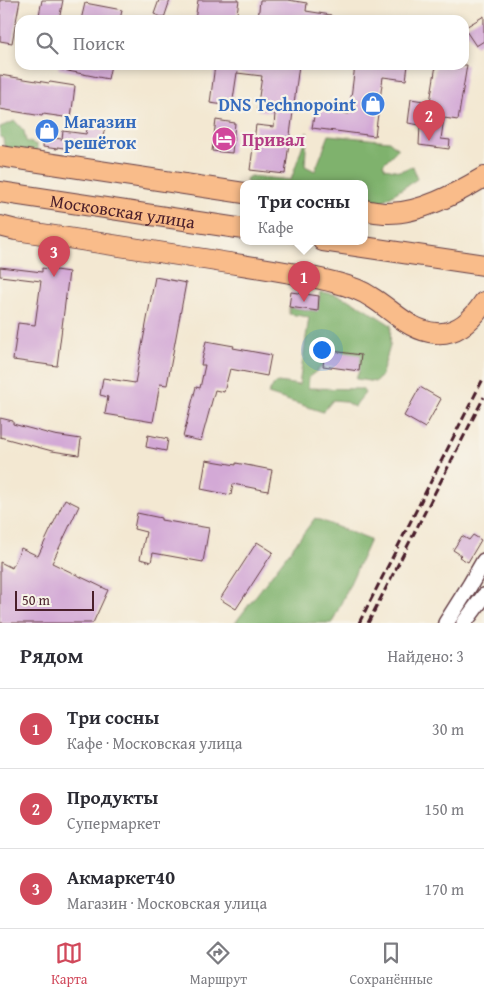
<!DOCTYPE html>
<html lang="ru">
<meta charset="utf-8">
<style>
body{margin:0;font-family:"Gentium Book Plus",serif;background:#f7f7f7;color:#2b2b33}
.scale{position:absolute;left:15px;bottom:12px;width:79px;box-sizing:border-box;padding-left:5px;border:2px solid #4a1f2b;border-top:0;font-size:14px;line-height:18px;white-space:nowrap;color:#4a1f2b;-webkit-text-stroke:4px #f7f3e8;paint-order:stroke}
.you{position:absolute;left:321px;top:349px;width:18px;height:18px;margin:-12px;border:4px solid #fff;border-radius:50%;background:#1a73e8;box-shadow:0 0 0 8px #1a73e833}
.badge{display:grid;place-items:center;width:32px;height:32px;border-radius:50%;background:#d1495b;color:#fff;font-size:16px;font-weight:700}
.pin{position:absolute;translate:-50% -41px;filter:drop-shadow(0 1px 2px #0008)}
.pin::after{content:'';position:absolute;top:26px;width:18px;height:15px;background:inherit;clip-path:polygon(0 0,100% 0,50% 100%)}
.popup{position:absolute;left:240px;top:180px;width:128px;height:65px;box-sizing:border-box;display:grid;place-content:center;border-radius:10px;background:#fff;filter:drop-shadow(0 1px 4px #0005);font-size:16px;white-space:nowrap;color:#7c7c81}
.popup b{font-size:19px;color:#2b2b33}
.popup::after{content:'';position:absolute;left:50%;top:100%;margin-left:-10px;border:10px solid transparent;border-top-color:#fff}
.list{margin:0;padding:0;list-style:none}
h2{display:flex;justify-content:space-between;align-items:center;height:65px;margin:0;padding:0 20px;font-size:21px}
h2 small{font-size:16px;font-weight:400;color:#7c7c81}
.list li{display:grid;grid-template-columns:32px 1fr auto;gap:15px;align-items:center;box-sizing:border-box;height:80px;padding:0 20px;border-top:1px solid #e1e1e2}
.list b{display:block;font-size:19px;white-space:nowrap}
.list p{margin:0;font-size:16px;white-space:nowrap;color:#7c7c81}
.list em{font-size:16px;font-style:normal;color:#7c7c81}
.icon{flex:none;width:28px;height:28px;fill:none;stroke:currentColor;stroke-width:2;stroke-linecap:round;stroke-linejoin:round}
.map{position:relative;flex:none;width:484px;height:623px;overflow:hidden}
.search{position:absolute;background:#fff;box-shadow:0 2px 8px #0003;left:15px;right:15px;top:15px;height:55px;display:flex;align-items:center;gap:12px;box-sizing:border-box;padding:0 18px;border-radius:15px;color:#7c7c81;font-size:19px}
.sheet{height:305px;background:#fff}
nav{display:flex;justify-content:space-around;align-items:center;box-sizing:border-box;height:70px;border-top:1px solid #e1e1e2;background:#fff;font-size:14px;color:#7c7c81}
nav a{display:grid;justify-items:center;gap:2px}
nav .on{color:#d1495b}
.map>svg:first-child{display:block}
.forest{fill:#7fb26d;stroke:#64684c}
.building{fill:#d3a9d6}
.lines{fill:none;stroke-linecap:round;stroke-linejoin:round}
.minor-casing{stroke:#633d44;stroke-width:18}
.major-casing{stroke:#633d44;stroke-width:22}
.minor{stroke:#fff;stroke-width:15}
.major{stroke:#f9bc8a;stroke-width:20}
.rail{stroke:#4a1f2b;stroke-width:3;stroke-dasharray:8 4;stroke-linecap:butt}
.labels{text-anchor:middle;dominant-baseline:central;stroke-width:4.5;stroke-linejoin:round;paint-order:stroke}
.shop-label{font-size:18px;font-weight:bold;fill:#366cbe;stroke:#f7f3e8;text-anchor:end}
.hotel-label{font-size:18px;font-weight:bold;fill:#b23c85;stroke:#f7f3e8;text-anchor:start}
.street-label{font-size:18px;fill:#4a1f2b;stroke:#f7f3e8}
</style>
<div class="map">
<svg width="484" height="623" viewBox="0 0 484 623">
<rect width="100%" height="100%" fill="#f7f3e8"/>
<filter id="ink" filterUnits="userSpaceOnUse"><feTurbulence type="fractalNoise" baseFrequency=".02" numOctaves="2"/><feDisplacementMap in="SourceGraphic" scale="10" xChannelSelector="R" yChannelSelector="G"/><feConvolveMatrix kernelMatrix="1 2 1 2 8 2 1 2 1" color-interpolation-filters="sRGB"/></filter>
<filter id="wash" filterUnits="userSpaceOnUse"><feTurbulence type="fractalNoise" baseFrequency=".0096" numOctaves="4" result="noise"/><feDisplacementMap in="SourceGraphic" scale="20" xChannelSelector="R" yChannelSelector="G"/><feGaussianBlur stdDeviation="1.12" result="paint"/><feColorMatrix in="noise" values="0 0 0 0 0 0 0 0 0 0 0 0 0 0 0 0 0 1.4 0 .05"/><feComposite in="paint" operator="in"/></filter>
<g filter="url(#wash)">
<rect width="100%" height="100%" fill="#f3e8d2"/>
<g class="forest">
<path d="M15,121L24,131L26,141L37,145V154L16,155L4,146L3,138L0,137V127Z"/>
<path d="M307,132L305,166L315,171L329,135L389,141L398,149L383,164L385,168L400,171L413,166L417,179L377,205L364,203V183H247L246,179L250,176L291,180Z"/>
<path d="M320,292C347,294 368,311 391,325L390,346L381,377L375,382L356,379L359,371L325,350L323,366L309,377L308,388L362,389L365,393L354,407L344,401L333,400L323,412L268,394L275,383L278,382L299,385L309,317L289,314V307L317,311Z"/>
<path d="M315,518L370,540L332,623H235Z"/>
</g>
<g id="blocks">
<g class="building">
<path d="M0,0H20L12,43L0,41Z"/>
<path d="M42,0H63L59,20H38Z"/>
<path d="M159,0H170L164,18L154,14Z"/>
<path d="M198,0H239L236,20H195Z"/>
<path d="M260,0H288L307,3L306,11L331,15L330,20H258Z"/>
<path d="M85,3L122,10L120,20H81Z"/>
<path d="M484,16V41L476,46L464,28Z"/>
<path d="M59,65H111L108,79L58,69Z"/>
<path d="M215,65H299L285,174L250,170L256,125L274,127L275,113L257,110L262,76L237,73L232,106L210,103Z"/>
<path d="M355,65H408L406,80L383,77L375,136L312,128L315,110L349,114Z"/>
<path d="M436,65H467L458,120L444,118L441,139L450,140L449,149L419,145L420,125L408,123L411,99L430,102Z"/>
<path d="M0,75L49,83L50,82L75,86L71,118L43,114L42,116L0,109Z"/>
<path d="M216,120L235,123L232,153L212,151Z"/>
<path d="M88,123L105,126L101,148L72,142L71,149L57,147V149L43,147L44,137L62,139L63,131L86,134Z"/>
<path d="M0,267L42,272V268L69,272L57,366L13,360L18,323L35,325L41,281L0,276Z"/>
<path d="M155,277L186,283L167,385L160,384L153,422L105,414L108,397L100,395L103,378L135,383Z"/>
<path d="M291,292L319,296L318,311L289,307Z"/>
<path d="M206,341L234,346L233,348L271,355L267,376L230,369L224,392L215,390L201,441L183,437L196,387L200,388L205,365H201Z"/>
<path d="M325,350L361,355L359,371L323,366Z"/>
<path d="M420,387L441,399L425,428L404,416Z"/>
<path d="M0,418L13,421V424L54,435L81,439L79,455L52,451L0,437Z"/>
<path d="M148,435L168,439L166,451L146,447Z"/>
<path d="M206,460L236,465V463L272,470L268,491L233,484L231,495L201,489Z"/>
<path d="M65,499L79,506L52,563L108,590L93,623H0V562L12,568L21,548L38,556Z"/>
<path d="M137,513L161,518V520L209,528L203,562L153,553L151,562L140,559L146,532L134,529Z"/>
<path d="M473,535L481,540L468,562L459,557L461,555L453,550L462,536L469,540Z"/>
<path d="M257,542L273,552L236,609L220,599Z"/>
</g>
</g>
</g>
<g filter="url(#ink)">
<use href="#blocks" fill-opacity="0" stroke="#633d44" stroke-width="1"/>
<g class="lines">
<defs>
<g id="minor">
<path d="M446,623L470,585L484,561"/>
<path d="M464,623L484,596"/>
</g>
<g id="major">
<path d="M0,156L244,193"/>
<path id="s1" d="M0,192L244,229"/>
<path d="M364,210C371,211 379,213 387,213C419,214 457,193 484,177"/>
<path d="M0,226L16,230C81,240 145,250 210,260C252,267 295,272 337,283C349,286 361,290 371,297C393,310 409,331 436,333C458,335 473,319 484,302"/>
<path d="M323,241L484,265"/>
</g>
</defs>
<use href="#minor" class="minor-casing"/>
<use href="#major" class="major-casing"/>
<use href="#minor" class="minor"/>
<use href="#major" class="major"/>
<g class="rail">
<path d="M359,623L484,377"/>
<path d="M368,623L484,397"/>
</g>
</g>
</g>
<defs>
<symbol id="shop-disc" viewBox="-11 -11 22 22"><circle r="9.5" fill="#3f7fe0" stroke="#f7f3e8"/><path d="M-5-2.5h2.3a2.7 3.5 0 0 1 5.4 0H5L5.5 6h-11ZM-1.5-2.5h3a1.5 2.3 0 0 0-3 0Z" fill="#fff"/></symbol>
<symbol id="hotel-disc" viewBox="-11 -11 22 22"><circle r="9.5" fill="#d1479c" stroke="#f7f3e8"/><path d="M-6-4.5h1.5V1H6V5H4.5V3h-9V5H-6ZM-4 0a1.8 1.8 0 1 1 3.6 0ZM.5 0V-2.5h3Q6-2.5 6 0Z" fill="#fff"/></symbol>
</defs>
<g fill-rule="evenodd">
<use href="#shop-disc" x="359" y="90" width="28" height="28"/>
<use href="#shop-disc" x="33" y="117" width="28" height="28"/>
<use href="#hotel-disc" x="210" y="125" width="28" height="28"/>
</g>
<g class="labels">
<g class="shop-label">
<text x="356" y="104">DNS Technopoint</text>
<text x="64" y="121" text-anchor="start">Магазин<tspan x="64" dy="21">решёток</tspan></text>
</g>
<g class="hotel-label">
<text x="242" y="139">Привал</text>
</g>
<g class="street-label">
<text stroke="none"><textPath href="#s1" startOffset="124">Московская улица</textPath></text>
</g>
</g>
</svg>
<div class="scale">50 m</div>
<div class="you"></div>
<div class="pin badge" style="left:304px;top:302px">1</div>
<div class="popup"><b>Три сосны</b>Кафе</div>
<div class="pin badge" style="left:429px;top:141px">2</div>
<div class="pin badge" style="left:54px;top:277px">3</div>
<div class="search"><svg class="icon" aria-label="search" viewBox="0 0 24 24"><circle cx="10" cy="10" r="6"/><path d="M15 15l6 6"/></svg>Поиск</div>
</div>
<section class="sheet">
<h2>Рядом<small>Найдено: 3</small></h2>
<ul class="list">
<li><span class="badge">1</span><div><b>Три сосны</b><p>Кафе · Московская улица</p></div><em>30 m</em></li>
<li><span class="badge">2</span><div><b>Продукты</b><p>Супермаркет</p></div><em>150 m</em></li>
<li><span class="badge">3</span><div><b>Акмаркет40</b><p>Магазин · Московская улица</p></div><em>170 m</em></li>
</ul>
</section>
<nav>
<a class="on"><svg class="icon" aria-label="map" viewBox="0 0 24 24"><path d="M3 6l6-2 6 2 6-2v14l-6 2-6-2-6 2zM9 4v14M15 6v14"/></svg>Карта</a>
<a><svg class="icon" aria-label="directions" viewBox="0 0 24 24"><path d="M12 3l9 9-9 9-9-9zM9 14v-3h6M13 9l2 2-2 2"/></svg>Маршрут</a>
<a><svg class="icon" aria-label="saved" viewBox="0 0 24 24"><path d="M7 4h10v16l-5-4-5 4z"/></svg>Сохранённые</a>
</nav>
